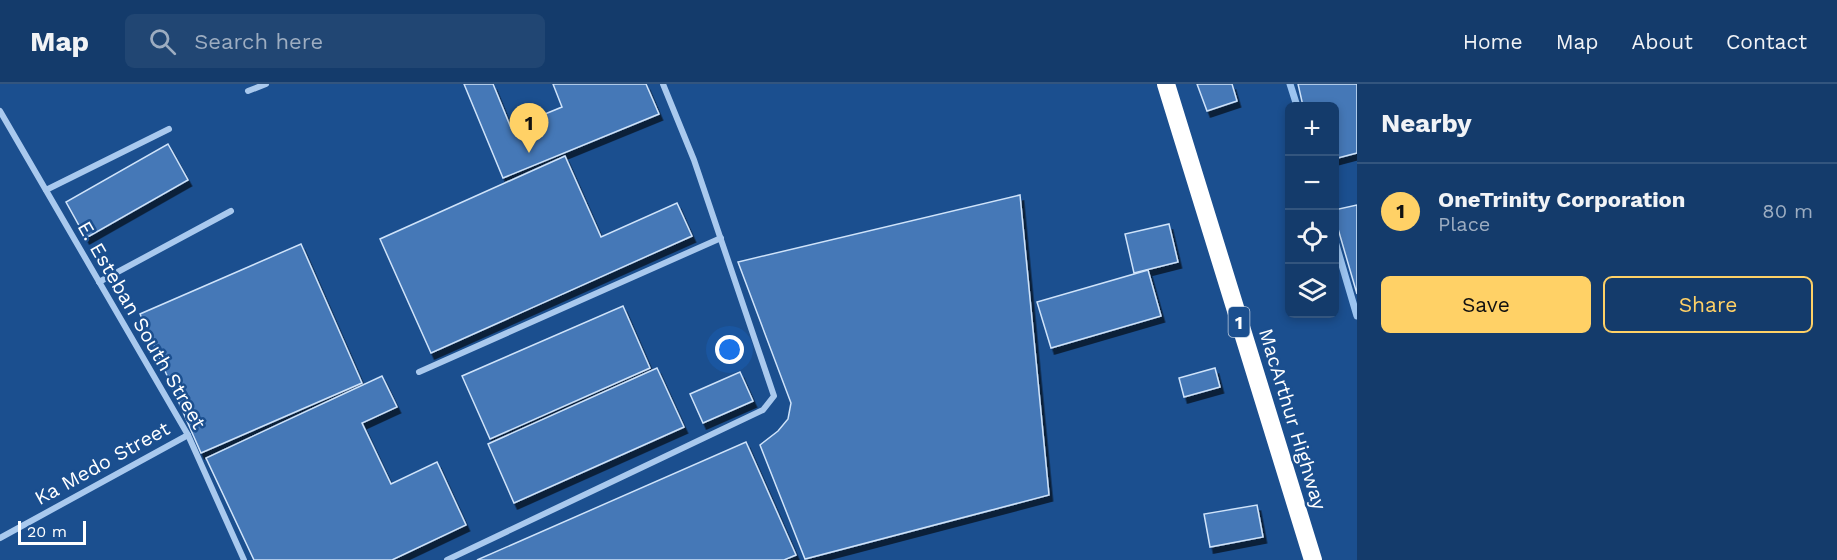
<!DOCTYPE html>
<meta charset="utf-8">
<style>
body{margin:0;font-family:"Work Sans",sans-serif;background:#214673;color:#f1f3f6}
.controls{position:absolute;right:18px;top:18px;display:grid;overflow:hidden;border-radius:9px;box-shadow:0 3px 9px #0003}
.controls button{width:54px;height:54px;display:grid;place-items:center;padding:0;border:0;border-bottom:2px solid #33557e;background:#143b6b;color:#f1f3f6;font:30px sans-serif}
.scale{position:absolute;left:18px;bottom:15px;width:68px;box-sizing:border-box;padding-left:6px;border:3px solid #fff;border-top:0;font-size:16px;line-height:21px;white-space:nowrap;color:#fff;-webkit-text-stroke:4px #1b4f8f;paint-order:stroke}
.you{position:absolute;left:730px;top:266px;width:21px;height:21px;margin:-15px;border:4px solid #fff;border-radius:50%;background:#1a73e8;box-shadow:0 0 0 9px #1a73e833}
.badge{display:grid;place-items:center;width:39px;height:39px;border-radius:50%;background:#ffd166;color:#111;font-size:20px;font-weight:700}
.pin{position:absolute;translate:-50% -50px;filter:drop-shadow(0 2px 3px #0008)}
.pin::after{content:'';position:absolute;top:32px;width:21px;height:18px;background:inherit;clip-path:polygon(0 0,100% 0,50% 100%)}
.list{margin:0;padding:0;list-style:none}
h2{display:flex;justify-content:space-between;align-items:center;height:78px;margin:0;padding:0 24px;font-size:26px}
h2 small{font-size:20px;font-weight:400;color:#9dadc1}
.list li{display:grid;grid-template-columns:39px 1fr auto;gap:18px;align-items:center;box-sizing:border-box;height:96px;padding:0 24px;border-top:2px solid #33557e}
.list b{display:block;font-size:22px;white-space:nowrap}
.list p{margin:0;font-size:20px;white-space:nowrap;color:#9dadc1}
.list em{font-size:20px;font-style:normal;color:#9dadc1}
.actions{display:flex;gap:12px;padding:18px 24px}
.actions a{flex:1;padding:14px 0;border:2px solid #ffd166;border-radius:9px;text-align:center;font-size:21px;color:#ffd166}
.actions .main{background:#ffd166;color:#111}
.icon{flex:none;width:33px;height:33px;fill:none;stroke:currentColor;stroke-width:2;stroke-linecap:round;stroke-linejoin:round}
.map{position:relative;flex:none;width:1357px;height:476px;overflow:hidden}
header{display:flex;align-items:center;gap:36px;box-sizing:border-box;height:84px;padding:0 30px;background:#143b6b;border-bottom:2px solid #33557e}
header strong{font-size:28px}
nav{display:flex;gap:33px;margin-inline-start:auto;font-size:21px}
.search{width:420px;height:54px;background:#214673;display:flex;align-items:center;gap:15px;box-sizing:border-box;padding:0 21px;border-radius:9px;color:#9dadc1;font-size:22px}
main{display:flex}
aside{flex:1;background:#143b6b}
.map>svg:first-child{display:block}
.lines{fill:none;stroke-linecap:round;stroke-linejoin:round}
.stream{stroke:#9cc4f0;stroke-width:7}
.building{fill:#4478b7;stroke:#cfe3fa;stroke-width:1.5;filter:url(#shadow)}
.street{stroke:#a9c9ee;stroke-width:6}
.highway{stroke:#fff;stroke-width:18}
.labels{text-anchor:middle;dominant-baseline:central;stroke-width:5;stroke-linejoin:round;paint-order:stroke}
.shield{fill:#1b4f8f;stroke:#bbcadd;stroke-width:1.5}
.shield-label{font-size:18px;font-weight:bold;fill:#fff}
.street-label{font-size:20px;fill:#fff;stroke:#1b4f8f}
</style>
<header>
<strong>Map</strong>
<div class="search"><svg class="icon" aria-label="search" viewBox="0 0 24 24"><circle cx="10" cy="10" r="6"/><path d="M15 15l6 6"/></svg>Search here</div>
<nav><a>Home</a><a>Map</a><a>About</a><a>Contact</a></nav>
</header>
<main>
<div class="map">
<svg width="1357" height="476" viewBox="0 0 1357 476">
<defs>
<filter id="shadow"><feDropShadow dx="3.5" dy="6" stdDeviation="0" flood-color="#0009"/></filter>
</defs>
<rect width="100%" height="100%" fill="#1b4f8f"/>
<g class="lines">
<g class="stream">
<path d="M1290,0L1297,22"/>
<path d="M1334,154L1357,232"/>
</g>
</g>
<g class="building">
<path d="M464,0H493L511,44L562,23L553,0H646L659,30L503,94Z"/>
<path d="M1197,0H1232L1237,17L1207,27Z"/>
<path d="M1298,0H1357V69L1334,75V22H1303Z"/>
<path d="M168,60L188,96L86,154L66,118Z"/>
<path d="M565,72L601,153L677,119L692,152L431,269L380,155Z"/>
<path d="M1020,111L1049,411L805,475L760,361L778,347L788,335L791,319L738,178Z"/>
<path d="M1357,121V210L1334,131V126Z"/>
<path d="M1169,140L1178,178L1134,189L1125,150Z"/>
<path d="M301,160L362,299L201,369L140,230Z"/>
<path d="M1148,186L1161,232L1051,264L1037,218Z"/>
<path d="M623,222L650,284L490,355L462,292Z"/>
<path d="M657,284L684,343L514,419L488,360Z"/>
<path d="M1215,284L1220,303L1184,313L1179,294Z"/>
<path d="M740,288L753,317L703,339L690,310Z"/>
<path d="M382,292L397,323L362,339L391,400L437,378L466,441L392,476H254L206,374Z"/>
<path d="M746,358L796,471L784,476H477Z"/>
<path d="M1257,421L1263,453L1210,463L1204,430Z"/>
</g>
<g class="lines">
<g class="street">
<path d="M248,7L266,0"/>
<path d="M0,27L188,351L244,476"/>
<path d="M46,106L169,45"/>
<path d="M99,198L231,127"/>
<path d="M419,288L721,154"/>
<path d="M0,454L188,351"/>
<path d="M447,476L763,326L774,312L694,76L663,0"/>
</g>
<path class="highway" d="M1166,0L1313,476"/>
</g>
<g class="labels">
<rect class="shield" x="1228.5" y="223" width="21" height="30" rx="4.5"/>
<g class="shield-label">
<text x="1239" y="238">1</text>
</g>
<g class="street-label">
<text transform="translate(142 241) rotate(60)">E. Esteban South Street</text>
<text transform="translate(1293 335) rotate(73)">MacArthur Highway</text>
<text transform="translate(102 379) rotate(-29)">Ka Medo Street</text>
</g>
</g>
</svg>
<div class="controls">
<button>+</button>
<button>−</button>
<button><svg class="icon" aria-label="locate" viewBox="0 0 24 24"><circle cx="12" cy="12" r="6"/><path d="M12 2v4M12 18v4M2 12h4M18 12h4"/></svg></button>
<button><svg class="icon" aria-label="layers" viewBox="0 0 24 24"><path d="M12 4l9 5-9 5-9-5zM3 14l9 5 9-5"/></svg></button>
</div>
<div class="scale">20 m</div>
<div class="you"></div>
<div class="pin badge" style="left:529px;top:69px">1</div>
</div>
<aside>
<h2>Nearby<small></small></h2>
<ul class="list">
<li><span class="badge">1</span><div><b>OneTrinity Corporation</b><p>Place</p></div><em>80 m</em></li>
</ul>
<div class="actions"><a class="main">Save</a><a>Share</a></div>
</aside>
</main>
